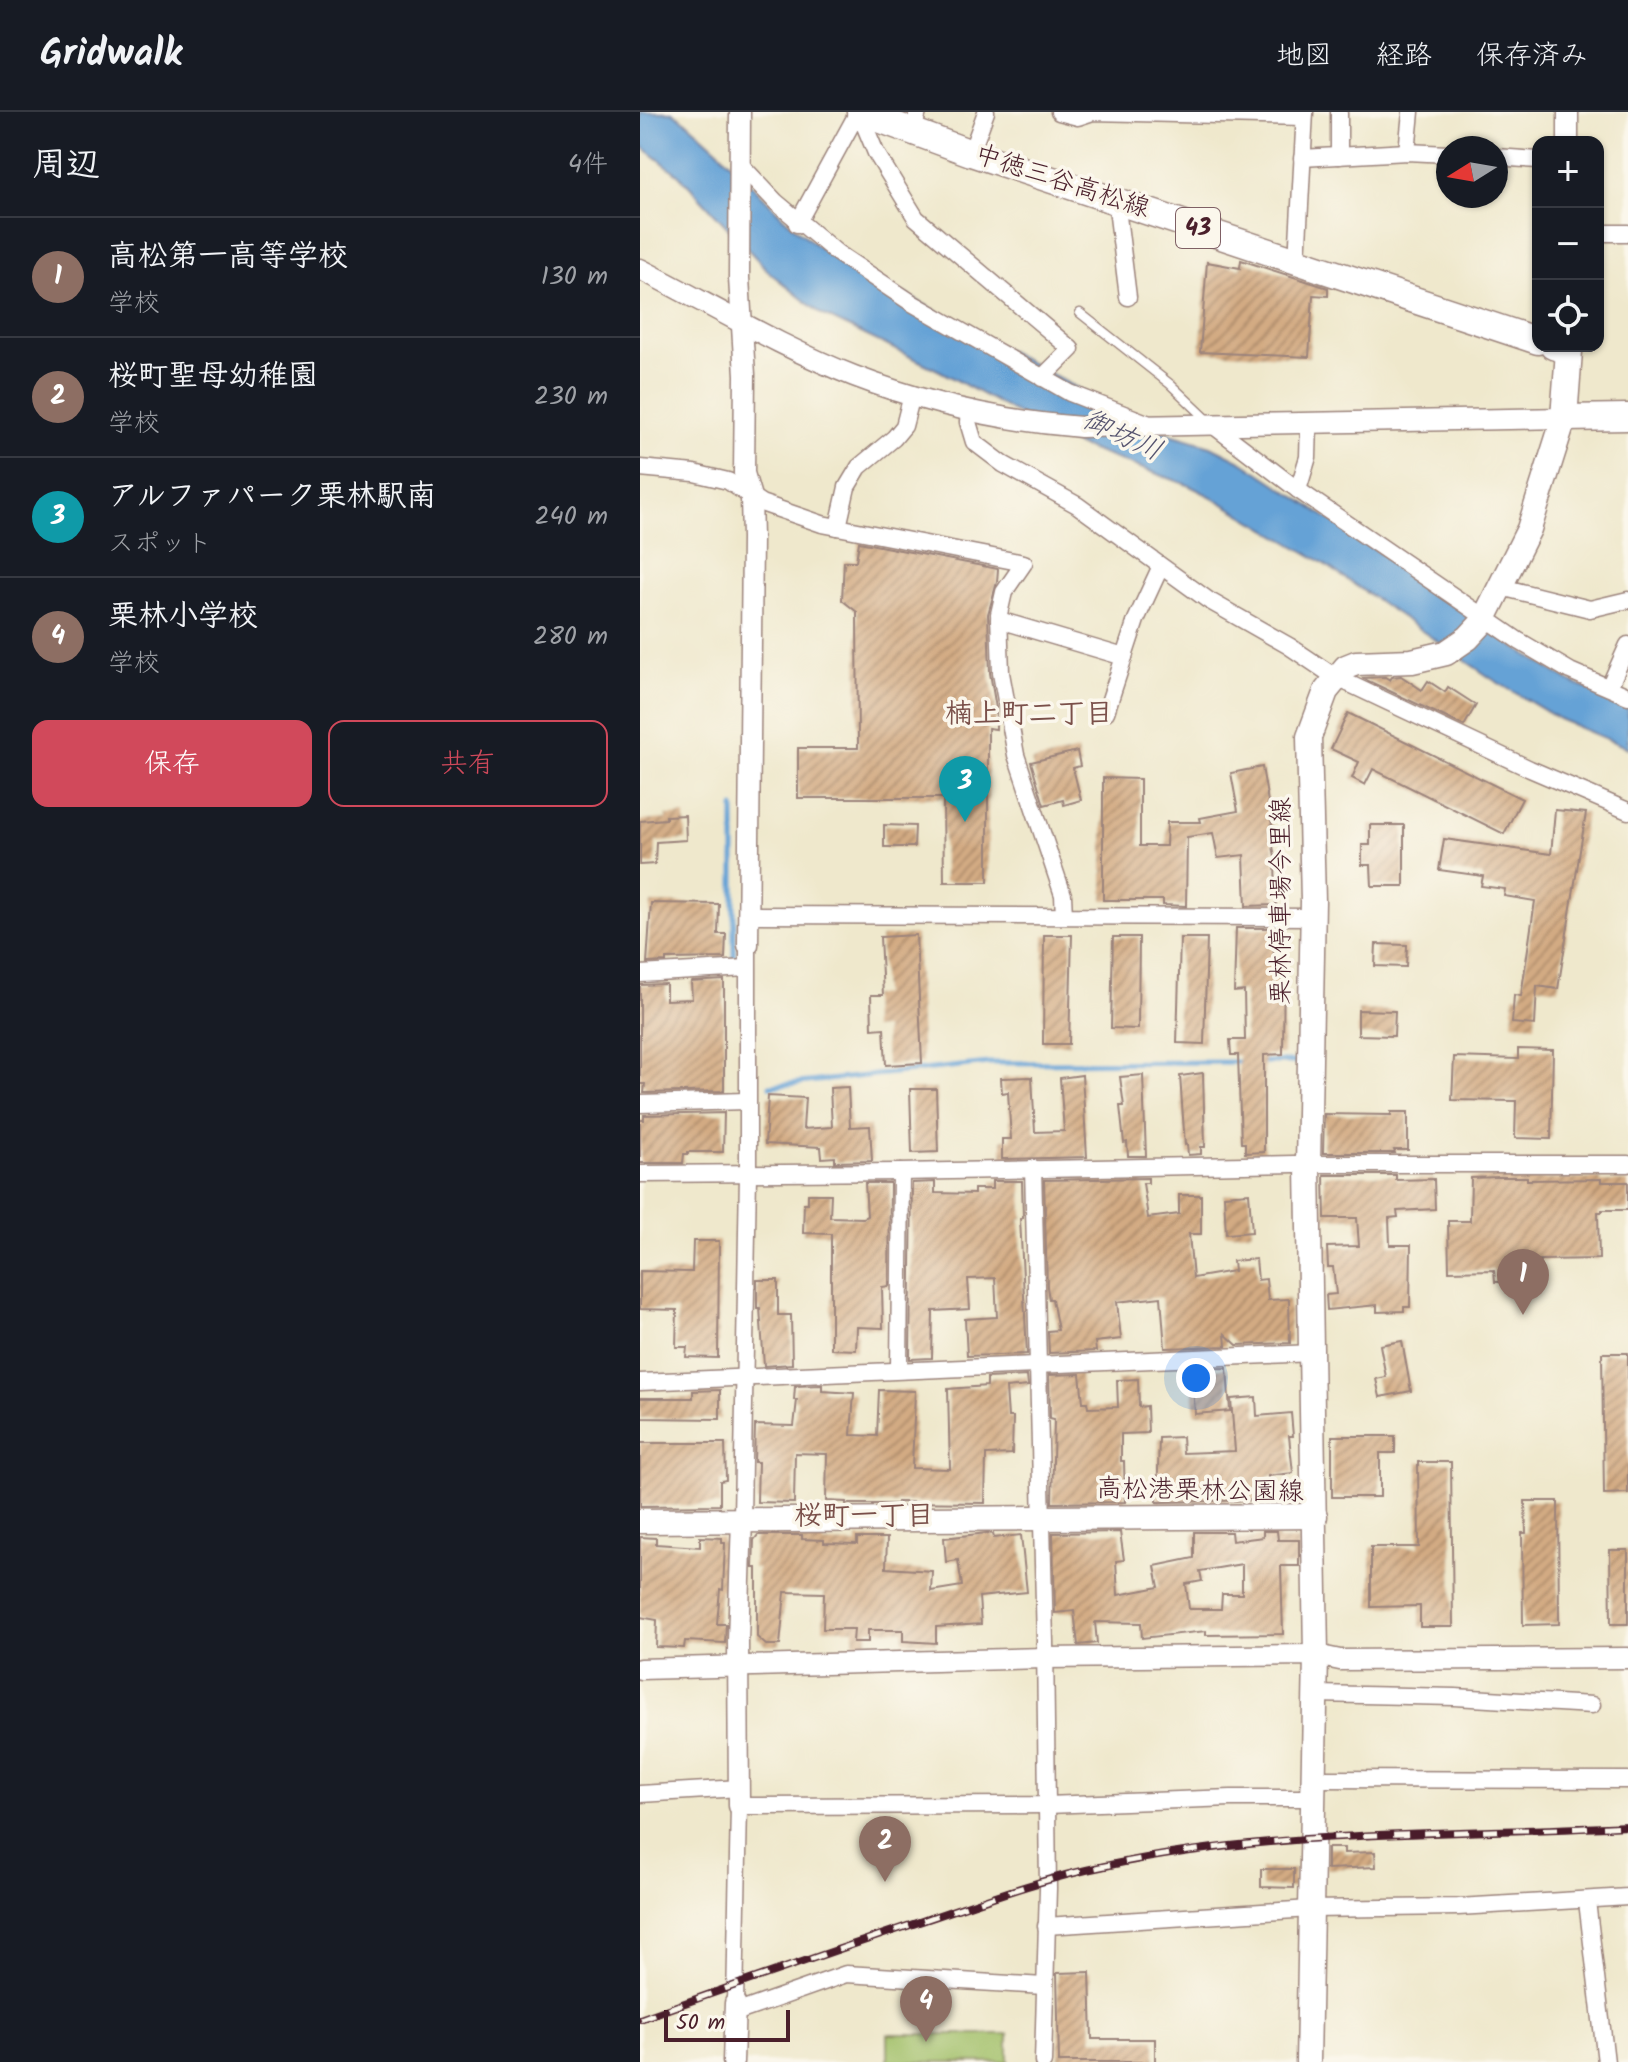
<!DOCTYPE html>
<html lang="ja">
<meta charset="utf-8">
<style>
body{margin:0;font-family:Kalam,"Klee One",sans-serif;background:#242831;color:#f1f3f6}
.controls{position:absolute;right:24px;top:24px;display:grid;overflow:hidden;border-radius:16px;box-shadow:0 2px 6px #0004}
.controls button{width:72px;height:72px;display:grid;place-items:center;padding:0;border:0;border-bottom:2px solid #363941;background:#171b24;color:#f1f3f6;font:40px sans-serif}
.compass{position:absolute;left:796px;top:24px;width:72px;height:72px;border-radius:50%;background:#171b24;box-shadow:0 2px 6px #0004;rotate:259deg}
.scale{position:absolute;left:24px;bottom:20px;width:126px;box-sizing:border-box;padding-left:8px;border:4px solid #4a1f2b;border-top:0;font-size:22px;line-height:28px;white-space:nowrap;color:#4a1f2b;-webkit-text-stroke:6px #fbf7ec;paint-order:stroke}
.you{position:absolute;left:556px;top:1266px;width:28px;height:28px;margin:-20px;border:6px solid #fff;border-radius:50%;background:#1a73e8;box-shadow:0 0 0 12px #1a73e833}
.badge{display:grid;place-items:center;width:52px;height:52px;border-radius:50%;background:#d1495b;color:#fff;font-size:26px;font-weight:700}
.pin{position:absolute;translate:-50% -66px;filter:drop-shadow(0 2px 4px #0008)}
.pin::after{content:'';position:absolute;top:42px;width:28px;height:24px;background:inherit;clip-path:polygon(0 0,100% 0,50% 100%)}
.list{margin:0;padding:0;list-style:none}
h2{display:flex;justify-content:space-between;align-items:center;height:104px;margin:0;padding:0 32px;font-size:34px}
h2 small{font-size:26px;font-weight:400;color:#9ea1a6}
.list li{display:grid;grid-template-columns:52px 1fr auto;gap:24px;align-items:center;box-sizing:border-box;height:120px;padding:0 32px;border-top:2px solid #363941}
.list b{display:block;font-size:30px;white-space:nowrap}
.list p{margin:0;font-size:26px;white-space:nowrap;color:#9ea1a6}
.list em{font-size:26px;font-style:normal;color:#9ea1a6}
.actions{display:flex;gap:16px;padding:24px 32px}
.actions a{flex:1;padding:18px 0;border:2px solid #d1495b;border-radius:16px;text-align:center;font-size:28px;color:#d1495b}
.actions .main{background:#d1495b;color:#fff}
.icon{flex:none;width:44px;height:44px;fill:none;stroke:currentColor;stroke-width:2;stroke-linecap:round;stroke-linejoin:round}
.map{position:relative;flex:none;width:988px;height:1950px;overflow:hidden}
header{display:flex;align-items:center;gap:48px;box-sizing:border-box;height:112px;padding:0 40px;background:#171b24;border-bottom:2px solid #363941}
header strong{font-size:38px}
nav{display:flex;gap:44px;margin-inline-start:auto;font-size:28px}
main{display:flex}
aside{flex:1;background:#171b24}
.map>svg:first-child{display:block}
.green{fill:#a1bf67;stroke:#766f49;stroke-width:2}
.water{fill:#65a2d6;stroke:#586080;stroke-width:2}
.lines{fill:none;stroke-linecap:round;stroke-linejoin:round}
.stream{stroke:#65a2d6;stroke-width:5}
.building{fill:url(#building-hatch);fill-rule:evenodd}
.service-casing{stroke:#9c847c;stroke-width:11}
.minor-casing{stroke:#9c847c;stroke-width:19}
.tertiary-casing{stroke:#9c847c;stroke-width:23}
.secondary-casing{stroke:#9c847c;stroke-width:27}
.primary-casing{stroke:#9c847c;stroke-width:29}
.service{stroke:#fff;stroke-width:8}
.minor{stroke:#fff;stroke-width:16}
.tertiary{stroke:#fff;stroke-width:20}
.secondary{stroke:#fff;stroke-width:24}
.primary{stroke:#fff;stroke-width:26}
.rail-casing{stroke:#4a1f2b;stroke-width:8}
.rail{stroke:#fbf7ec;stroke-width:5;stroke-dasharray:15;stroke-linecap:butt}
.labels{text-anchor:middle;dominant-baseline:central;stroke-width:7;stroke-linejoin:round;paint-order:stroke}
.shield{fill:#fbf7ec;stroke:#7f6065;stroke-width:2}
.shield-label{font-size:24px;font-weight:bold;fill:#4a1f2b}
.street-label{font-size:26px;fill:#4a1f2b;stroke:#fbf7ec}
.water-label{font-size:28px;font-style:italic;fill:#55536f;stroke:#fbf7ec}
.neighbourhood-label{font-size:28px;font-weight:bold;fill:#7a504a;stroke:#fbf7ec}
</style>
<header>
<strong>Gridwalk</strong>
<nav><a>地図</a><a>経路</a><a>保存済み</a></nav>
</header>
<main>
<aside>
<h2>周辺<small>4件</small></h2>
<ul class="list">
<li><span class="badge" style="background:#8d6e63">1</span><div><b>高松第一高等学校</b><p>学校</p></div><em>130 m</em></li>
<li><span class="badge" style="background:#8d6e63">2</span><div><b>桜町聖母幼稚園</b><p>学校</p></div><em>230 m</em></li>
<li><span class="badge" style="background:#0f9aa8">3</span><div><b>アルファパーク栗林駅南</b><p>スポット</p></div><em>240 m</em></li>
<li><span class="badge" style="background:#8d6e63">4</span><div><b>栗林小学校</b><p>学校</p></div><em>280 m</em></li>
</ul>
<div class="actions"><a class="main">保存</a><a>共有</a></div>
</aside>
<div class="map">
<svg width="988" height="1950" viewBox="0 0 988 1950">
<defs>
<pattern id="building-hatch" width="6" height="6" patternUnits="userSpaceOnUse" patternTransform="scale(2)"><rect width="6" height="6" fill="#d3ab83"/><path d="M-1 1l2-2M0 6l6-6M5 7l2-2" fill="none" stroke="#ad8b6b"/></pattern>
</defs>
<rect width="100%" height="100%" fill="#fbf7ec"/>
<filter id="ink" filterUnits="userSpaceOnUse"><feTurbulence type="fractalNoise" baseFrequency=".0125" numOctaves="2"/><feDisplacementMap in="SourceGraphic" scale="16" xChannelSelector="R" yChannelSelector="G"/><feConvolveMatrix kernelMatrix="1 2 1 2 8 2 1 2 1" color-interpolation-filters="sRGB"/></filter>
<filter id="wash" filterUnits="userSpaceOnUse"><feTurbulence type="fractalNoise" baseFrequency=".006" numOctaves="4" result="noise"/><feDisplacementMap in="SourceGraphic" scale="32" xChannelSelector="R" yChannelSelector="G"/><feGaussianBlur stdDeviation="1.8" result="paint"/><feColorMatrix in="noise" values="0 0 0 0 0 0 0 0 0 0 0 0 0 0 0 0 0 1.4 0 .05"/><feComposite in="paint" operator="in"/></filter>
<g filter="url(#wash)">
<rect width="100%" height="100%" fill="#efe8cc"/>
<rect class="green" x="248" y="1922" width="120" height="28"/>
<path class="water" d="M0,0H32L47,10L78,38L143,105L177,134L510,316L571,334L603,350L740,441L855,523L933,571L988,594V636L919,607L852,567L677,447L570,384L548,373L429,330L300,259L181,202L129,160L39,63L0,33Z"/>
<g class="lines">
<g class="stream">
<path d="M94,846V696"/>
<path d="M618,950H657"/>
<path d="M130,974L349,951L604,950"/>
</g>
</g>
<g id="blocks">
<g class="building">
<path d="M601,148L688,176V184L673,183L669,245L560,240L567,150L600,156Z"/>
<path d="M219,430L358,457L357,470L348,502L350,561L356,596V617L348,616V770H304L303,686H158V636H218L217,500L202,488L204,449H216Z"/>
<path d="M761,564L782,578L788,569L805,580L808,575L836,593L824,614L722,566L745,565L750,568L752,565Z"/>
<path d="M708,601L882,687L864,722L733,657L725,673L712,666L719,650L691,637Z"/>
<path d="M437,639L440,654L433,656L441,688L424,693L423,688L404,693L391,650Z"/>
<path d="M622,655L633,719L630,720L635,744L636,793L606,794L604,743L578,746L573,721L547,725L546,794L523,793V788H463V666L500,667V734H526L527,710H561L560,706L598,699L591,661Z"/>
<path d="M915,698L946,701L918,877L897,874L895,913L872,911L874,883L881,884L895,789L864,784L865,777L841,774L843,764L799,758L804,727L911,742Z"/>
<path d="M45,703L46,728L16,730L15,752L0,753V709L26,707V704Z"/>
<path d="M244,713L275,714L274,735H244Z"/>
<path d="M730,713H764V774H732L731,753H722V733H730Z"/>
<path d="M11,791L79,792L78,822H86L85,846L26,847V850L7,851Z"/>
<path d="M596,816H633L634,848L644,847L643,942L624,943V1040L605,1041V1031H601L598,943H591L590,928H605L604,879L594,880Z"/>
<path d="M276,823L282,951L246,953L244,916L232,917L231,883H243L240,825Z"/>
<path d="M404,823H432L429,932H403Z"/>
<path d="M473,825H499L498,917L471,916Z"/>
<path d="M540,826H567L564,932L537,931Z"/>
<path d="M736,832L767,833L766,855L735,854Z"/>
<path d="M84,868V979L4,981L5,972H0V873L26,872V888L52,887L51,870Z"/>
<path d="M718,898L755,899L754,924L718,923Z"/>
<path d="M878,937L913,938L911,1027L875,1026L876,989L812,988L814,945L878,947Z"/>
<path d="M563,961L565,1035H561V1042L548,1043L547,1032L545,1033L540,964Z"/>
<path d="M442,963L447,1045L362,1047V1027H371L368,980L362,981L361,966L392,965L395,1020L424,1019L420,966Z"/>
<path d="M503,963L506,1044H488L487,1030L484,1031L480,994H484L480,965Z"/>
<path d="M208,975L210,1015L230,1014L232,1049L195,1050V1045L182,1046L181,1035L125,1032L128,984L165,986L163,1017L192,1015L190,976Z"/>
<path d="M270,977H296L298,1040L272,1041Z"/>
<path d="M751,1000H768V1038H754L755,1041H683L684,1002L751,1003Z"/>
<path d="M84,1001L83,1040H48V1042H44L43,1051H0V1008H4V1003Z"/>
<path d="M684,1063H756V1068L794,1067L795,1097L757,1099L758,1105L749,1106L750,1133H771L770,1195H764V1199L737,1200V1193L687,1198L686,1183L696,1182L693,1155H688L687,1135L719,1134L717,1106H685Z"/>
<path d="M859,1065H887V1068L961,1067V1070H988V1098H962V1100H958L959,1147L900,1148V1169L855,1170L854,1158L809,1159L808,1109H830L831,1066Z"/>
<path d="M508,1066V1071H503L508,1106L539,1102V1083H561V1122H549L553,1166L594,1159L593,1149L616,1147L618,1168L626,1167L628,1188L649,1187L650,1231L597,1233L585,1222L586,1234L525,1236L521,1185L477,1190L481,1227L455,1230L456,1239L409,1241L408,1219L418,1218L412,1187H409L407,1175L404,1068Z"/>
<path d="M352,1069H382L383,1106L380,1107L387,1242L327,1244L325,1207L357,1205L355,1166L328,1167L330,1197L293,1199L292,1246L270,1247L272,1071L295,1070V1081L334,1082V1077H352Z"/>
<path d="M225,1071H250L249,1174L242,1175L243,1216L217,1215L216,1238L191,1237V1122L163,1121L164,1091H168V1082H191L190,1105L223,1106L227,1104Z"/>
<path d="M609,1081L612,1120L586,1122L584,1083Z"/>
<path d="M53,1129H79L78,1246L46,1245L47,1235H36L37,1198L0,1197V1159L52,1160Z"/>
<path d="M117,1168H138V1203H151L152,1252L124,1254L120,1196H117Z"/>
<path d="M762,1229L771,1279L740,1285L736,1267L746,1265L740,1233Z"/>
<path d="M962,1241H988V1381L964,1382Z"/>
<path d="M587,1256L590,1299L555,1302L552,1257Z"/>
<path d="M440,1262L443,1290H447L448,1296L478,1295L477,1268L498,1267L499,1295L507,1294L508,1321L481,1322V1349H484L485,1390L412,1391L414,1307L410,1306L409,1263Z"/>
<path d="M387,1264L388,1274L366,1276L368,1305H373L372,1342L346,1343L345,1391L257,1390V1392H206V1390L186,1389L187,1342L155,1341L154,1391L117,1390L118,1350H114L115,1313L154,1314L157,1288H154L155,1274L182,1273V1279L214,1281L211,1323L237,1324L239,1278L275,1279L272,1356L310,1357L308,1277L347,1274V1266Z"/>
<path d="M80,1278V1307L0,1306V1286H53V1279Z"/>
<path d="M616,1285L617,1304L651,1301L653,1324H649L653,1361L628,1364V1388L517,1390L519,1326L542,1325L543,1341L595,1339L591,1287Z"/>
<path d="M692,1324H755V1341H740V1385H692Z"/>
<path d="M0,1331H85L86,1368L80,1369V1393L0,1394Z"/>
<path d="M778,1350H811L813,1515H780V1494L731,1495V1435H779Z"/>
<path d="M885,1389H918L919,1512L883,1513L882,1421H886Z"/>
<path d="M623,1419H637L638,1428H659V1454H641L643,1522L566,1523V1519L502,1526L501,1511L455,1510L457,1531L438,1533L434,1499L415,1501L413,1421L480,1420L484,1448L476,1449L478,1483L519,1475L515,1454L554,1446V1420H591L592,1429L623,1425ZM602,1452V1482H582L581,1497H549L546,1472L562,1469L560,1459Z"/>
<path d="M347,1421L353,1422L354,1426L381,1423L387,1480L339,1485L341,1512L296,1515V1531L263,1529V1518H228V1530H213L214,1517H183L184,1481L145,1480L140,1533H126L117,1525V1456H113L114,1428L118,1423H162V1427L184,1428V1431L217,1432V1426H247L246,1456L292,1459L291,1479L322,1474L318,1448L306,1450L304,1426Z"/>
<path d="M0,1425L16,1426V1432L60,1435V1425L82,1426V1431H85L83,1478L80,1477L77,1512H86L85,1531L45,1529L44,1536L16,1535L17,1508L0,1505Z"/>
<path d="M970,1438H988V1512H971Z"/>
<path d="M687,1736H704V1741L735,1740L736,1755L687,1757Z"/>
<path d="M621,1757H654V1776L621,1775Z"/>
<path d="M450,1860L452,1927H515V1950H419L417,1861Z"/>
</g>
</g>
</g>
<g filter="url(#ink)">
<use href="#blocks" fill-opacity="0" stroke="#9c847c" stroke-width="2"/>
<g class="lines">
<defs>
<path id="service" d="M440,201L530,272L570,310"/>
<g id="minor">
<path d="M219,0L236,41L276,106L431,237L402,266"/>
<path d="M419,0L438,5L453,0L663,5"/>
<path d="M699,0V44"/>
<path d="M273,20L278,0"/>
<path d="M767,40L771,0"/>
<path d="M331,41L346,0"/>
<path d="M856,45L898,48"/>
<path d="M662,46L767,40L808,42"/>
<path d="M100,52L136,90L197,141L272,191L430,281L507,311"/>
<path d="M476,88L488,185"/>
<path d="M157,112L218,0"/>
<path d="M958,121H988"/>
<path d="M657,149L665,0"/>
<path d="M329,299L328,310L334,330L363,352L437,393L568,488L649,534L695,565L890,657L988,699"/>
<path d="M574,314L658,378L879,529L930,559L988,584"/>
<path d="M0,356L54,361L88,369L121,391L182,412L384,451L364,480L359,502L361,561L376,643L423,783L424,804"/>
<path d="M658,378L668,345L669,311"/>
<path d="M198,415L207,375L219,355L254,326L264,314L272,283"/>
<path d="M861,475L950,497L988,488"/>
<path d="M359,508L484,545"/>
<path d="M969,575L988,533"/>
<path d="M466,600L496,508L520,456"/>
<path d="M109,803L673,805"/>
<path d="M0,862L107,856"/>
<path d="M0,992L106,989"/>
<path d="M393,1056L405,1530L408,1776L403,1950"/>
<path d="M0,1062L261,1060L654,1052H988"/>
<path d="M259,1258L261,1060"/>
<path d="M0,1270L673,1241"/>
<path d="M102,1406L108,1062V833"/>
<path d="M676,1582L815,1585L952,1593"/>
<path d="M675,1667L988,1668"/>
<path d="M0,1682L100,1676"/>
<path d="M947,1789L966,1950"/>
<path d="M406,1814L670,1797L818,1795L988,1785"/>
<path d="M95,1891L99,1694L407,1693L591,1686H674"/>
<path d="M95,1901L206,1862L404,1874"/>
</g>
<g id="tertiary">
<path d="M100,0L99,166L105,263L104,361L111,385L112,426L108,833"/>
<path d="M928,0V30"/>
<path d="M0,157C71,193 140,235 214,264C287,292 363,309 441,315L924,306"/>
<path d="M0,1557L404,1546L676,1543L700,1548L988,1546"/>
<path d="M99,1694L98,1529L102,1406"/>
<path d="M93,1950L95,1891"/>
</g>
<g id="secondary">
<path d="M0,1409L675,1404"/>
<path d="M668,1950L676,1543L668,1054L673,789L669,625L686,579L706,555L716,551L772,549L806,541L828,526L842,511L889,417L924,306"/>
</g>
<g id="primary">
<path d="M220,0L331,41L898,229"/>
<path d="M913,234L929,239L924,306L988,305"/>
</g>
</defs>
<use href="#service" class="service-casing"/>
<use href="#minor" class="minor-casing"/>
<use href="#tertiary" class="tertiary-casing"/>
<use href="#secondary" class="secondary-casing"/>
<use href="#primary" class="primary-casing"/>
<use href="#service" class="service"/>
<use href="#minor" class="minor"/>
<use href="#tertiary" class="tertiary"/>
<use href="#secondary" class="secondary"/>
<use href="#primary" class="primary"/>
<defs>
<path id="rail" d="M0,1907C95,1873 190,1840 285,1808C344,1788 404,1766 465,1754C636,1717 814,1723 988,1714"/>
</defs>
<use href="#rail" class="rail-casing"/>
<use href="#rail" class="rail"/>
</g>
</g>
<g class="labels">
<rect class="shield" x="536" y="96" width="44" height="40" rx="6"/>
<g class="shield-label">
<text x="558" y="116">43</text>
</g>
<g class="street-label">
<text transform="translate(422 70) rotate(18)">中徳三谷高松線</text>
<text transform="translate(642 789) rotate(-90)">栗林停車場今里線</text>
<text transform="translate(560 1379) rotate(1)">高松港栗林公園線</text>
</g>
<g class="water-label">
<text transform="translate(482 324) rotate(25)">御坊川</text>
</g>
<g class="neighbourhood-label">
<text x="389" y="602">楠上町二丁目</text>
<text x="224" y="1404">桜町一丁目</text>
</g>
</g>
</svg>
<div class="controls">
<button>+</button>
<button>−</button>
<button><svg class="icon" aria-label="locate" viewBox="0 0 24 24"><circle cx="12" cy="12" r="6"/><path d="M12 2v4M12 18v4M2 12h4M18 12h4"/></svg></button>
</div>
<svg class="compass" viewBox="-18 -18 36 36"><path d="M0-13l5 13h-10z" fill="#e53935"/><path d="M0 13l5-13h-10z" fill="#9ea1a6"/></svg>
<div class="scale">50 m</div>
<div class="you"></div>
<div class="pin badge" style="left:883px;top:1203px;background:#8d6e63">1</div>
<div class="pin badge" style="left:245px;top:1770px;background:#8d6e63">2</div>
<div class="pin badge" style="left:325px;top:710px;background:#0f9aa8">3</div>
<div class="pin badge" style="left:286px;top:1930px;background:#8d6e63">4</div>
</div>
</main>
